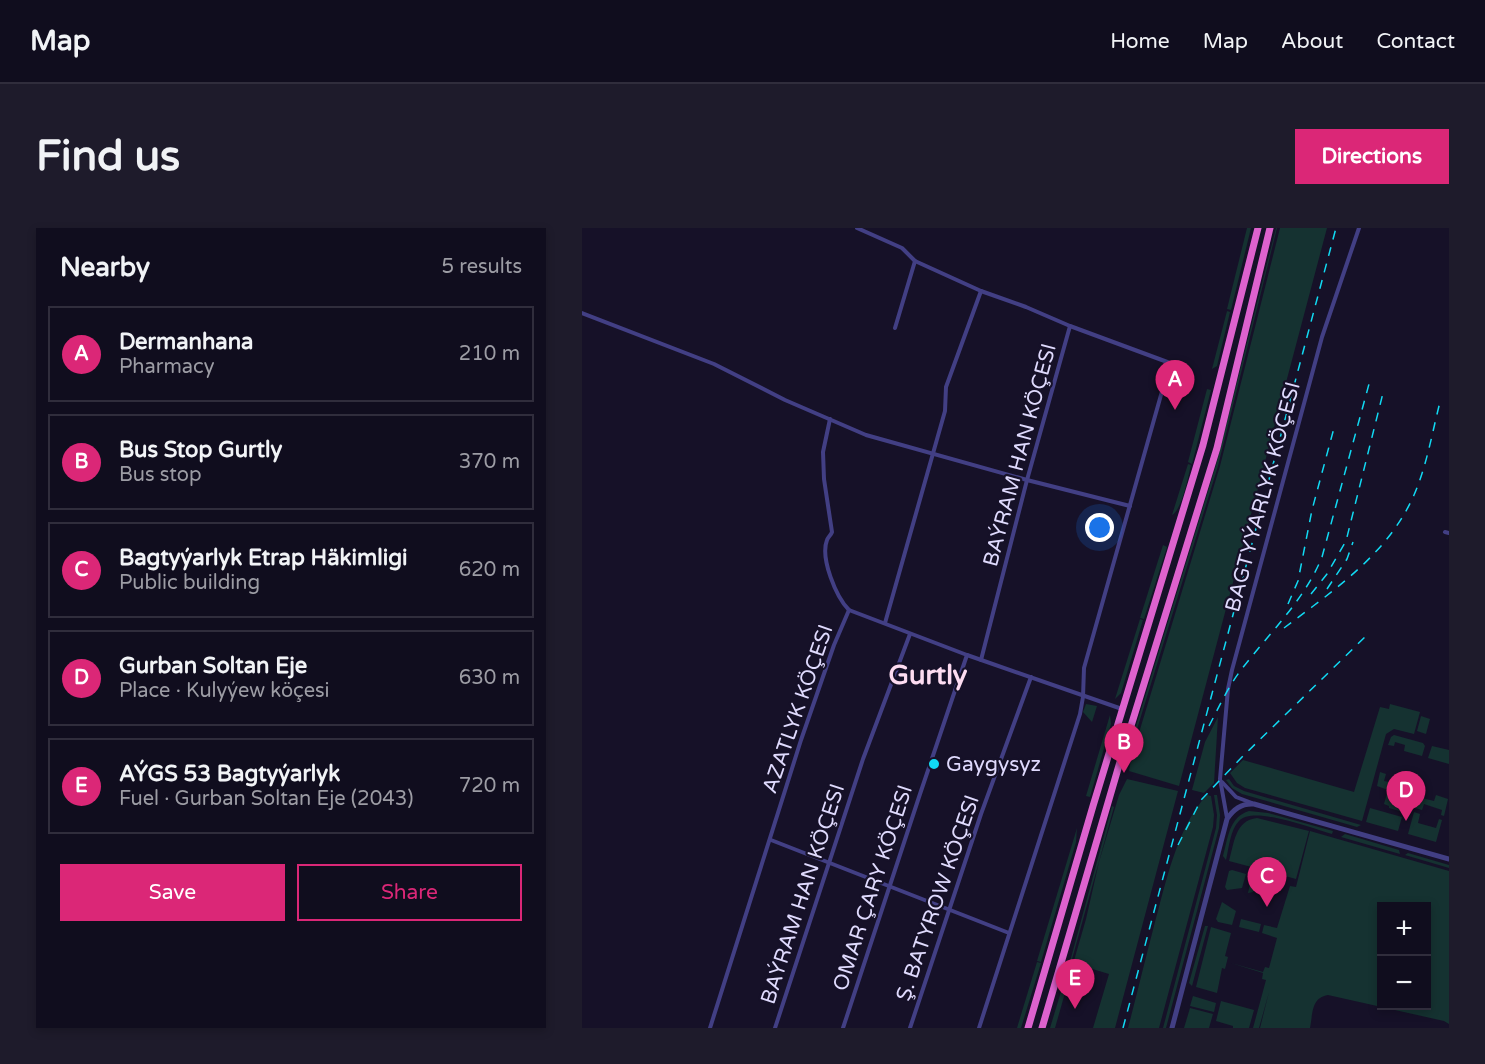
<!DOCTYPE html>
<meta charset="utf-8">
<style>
body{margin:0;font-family:"Varela Round",sans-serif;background:#1e1b2b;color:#f1f3f6}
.controls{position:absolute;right:18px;bottom:18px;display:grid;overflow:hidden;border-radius:0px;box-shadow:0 3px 9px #0003}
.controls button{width:54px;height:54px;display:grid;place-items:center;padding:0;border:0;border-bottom:2px solid #302d3c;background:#100d1e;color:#f1f3f6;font:30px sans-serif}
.you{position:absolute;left:518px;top:300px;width:21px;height:21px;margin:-15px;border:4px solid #fff;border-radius:50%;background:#1a73e8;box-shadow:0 0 0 9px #1a73e833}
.badge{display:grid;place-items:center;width:39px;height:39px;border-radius:50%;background:#db2777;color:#fff;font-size:20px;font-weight:700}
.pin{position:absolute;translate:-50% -50px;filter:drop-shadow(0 2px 3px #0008)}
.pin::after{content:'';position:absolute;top:32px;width:21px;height:18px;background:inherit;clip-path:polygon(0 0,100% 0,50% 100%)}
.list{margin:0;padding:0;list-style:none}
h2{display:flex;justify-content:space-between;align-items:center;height:78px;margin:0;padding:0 24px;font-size:26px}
h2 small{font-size:20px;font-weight:400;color:#9c9ca4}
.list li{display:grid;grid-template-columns:39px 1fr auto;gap:18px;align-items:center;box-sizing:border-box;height:96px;margin:0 12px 12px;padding:0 12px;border:2px solid #302d3c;border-radius:0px}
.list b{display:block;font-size:22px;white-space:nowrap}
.list p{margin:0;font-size:20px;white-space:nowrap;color:#9c9ca4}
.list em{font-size:20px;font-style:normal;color:#9c9ca4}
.actions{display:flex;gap:12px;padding:18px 24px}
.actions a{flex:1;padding:14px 0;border:2px solid #db2777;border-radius:0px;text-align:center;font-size:21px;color:#db2777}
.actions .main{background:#db2777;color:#fff}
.map{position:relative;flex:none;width:867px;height:800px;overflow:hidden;border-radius:0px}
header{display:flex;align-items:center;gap:36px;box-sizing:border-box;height:84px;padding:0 30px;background:#100d1e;border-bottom:2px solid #302d3c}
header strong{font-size:28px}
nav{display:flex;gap:33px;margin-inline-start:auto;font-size:21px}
.intro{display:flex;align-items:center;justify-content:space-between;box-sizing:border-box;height:144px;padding:0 36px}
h1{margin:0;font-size:42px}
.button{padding:15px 27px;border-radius:0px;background:#db2777;color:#fff;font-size:21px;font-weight:700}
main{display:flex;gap:36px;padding:0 36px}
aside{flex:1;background:#100d1e;border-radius:0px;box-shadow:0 3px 9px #0003}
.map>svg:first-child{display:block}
.green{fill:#153231;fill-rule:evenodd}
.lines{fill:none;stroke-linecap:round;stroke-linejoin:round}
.minor{stroke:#423f84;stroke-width:4}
.tertiary{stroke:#423f84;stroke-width:5}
.trunk{stroke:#dd62ce;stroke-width:7}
.rail{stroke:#11daf3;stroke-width:1.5;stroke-dasharray:9 8;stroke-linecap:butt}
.poi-dot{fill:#11daf3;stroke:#161128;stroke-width:2}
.labels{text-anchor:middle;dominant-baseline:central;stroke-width:4.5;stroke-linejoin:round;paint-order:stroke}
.street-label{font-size:21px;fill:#dfdafd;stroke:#161128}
.poi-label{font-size:21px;fill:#dfdafd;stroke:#161128;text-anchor:start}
.district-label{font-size:27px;font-weight:bold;fill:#fddcf1;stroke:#161128}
</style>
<header>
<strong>Map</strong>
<nav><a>Home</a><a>Map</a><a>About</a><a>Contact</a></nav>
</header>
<div class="intro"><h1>Find us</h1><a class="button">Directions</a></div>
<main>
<aside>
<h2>Nearby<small>5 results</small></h2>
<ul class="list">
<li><span class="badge">A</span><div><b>Dermanhana</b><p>Pharmacy</p></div><em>210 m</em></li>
<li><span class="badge">B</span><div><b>Bus Stop Gurtly</b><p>Bus stop</p></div><em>370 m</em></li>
<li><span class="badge">C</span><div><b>Bagtyýarlyk Etrap Häkimligi</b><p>Public building</p></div><em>620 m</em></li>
<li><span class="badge">D</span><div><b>Gurban Soltan Eje</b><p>Place · Kulyýew köçesi</p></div><em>630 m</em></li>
<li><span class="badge">E</span><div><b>AÝGS 53 Bagtyýarlyk</b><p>Fuel · Gurban Soltan Eje (2043)</p></div><em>720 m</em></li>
</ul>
<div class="actions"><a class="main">Save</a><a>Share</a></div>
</aside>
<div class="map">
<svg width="867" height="800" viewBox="0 0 867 800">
<rect width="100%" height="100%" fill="#161128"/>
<g class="green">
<path d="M665,0H669L649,82L645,81Z"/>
<path d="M694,0H695L636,238L548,524L545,542H543L546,524L634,237Z"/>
<path d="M698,0H745L597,558L547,543L549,531L638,238Z"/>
<path d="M645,83L648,84L635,138L630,141Z"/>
<path d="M625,161L629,162L610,236L606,234Z"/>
<path d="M606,236L609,237C606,249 600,282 590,287Z"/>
<path d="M581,317L585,319L562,391L558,390Z"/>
<path d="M558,391L561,392L539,465L533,471Z"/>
<path d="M504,476L515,478L510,494L501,484Z"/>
<path d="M808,476L838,484L832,506L812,501L804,506L780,593L663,560L655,555L648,545L661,532L772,564L798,479L807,481Z"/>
<path d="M528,487L529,496L508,569L504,568Z"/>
<path d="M839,488L848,491L844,506L835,503Z"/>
<path d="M636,489L632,555L622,565L610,562L623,514Z"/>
<path d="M812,507L841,515L843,518L840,528L822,523L823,517L813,514L812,518L806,517L809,509Z"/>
<path d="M850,518L867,522V536L846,530Z"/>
<path d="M798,544L804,546L802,553L812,555L810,561L826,566L821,584L807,580V578L802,576L806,562L795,558Z"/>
<path d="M545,551L596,563L533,800H511L527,746L494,736L490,749L486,746V741L530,578L532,579L489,735L491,736L504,691L517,634L537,567Z"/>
<path d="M647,551L652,558L662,563L779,597L775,599L660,566L650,560L644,552Z"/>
<path d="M625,567L629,568L632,587L631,599L577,800H546C555,766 563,732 572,698C583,658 595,598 625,567Z"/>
<path d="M632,567H635L638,587L637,600L584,800H581L634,600L635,587Z"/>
<path d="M854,567L866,571L862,588L859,587L860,582L842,576L840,582L833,580L836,569L852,573Z"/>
<path d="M788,580L820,589L816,603L784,594Z"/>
<path d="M667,583L686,585L751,603L750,606C731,601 671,577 657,593C648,602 647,620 644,632L641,628C646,610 647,589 667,583Z"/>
<path d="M832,584L838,586L836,595L854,600L857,591L860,592L854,614L826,606Z"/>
<path d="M675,590L727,603L714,651L647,633C652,616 653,592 675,590Z"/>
<path d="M495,600L494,614L459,734L455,733Z"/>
<path d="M728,603L867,643V796L862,793L746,767C729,770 731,785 728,800H678L687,764L677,800H671L684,752L680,751L681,745L649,735L681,744L683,739L687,740L695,710L680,705L682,697L695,700L708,658L714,659ZM800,678H844V778H800Z"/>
<path d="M763,606L817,622L818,626L759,609Z"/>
<path d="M826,625L867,637V640L823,627Z"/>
<path d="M650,642L664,646L660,660L645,662L643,659L647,643Z"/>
<path d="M670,647L691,653L688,664L673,660L671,664L666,665Z"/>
<path d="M640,674L654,683L650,697L636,694L634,691Z"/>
<path d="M659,691L679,696L677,704L657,699Z"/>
<path d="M623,698H626L610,758L607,755Z"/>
<path d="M629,699L649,705L643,728L646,729L643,741L640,740L635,765L614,759Z"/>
<path d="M455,734L459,735L439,800H435Z"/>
<path d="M483,756L485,758L473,800H468L481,757Z"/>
<path d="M611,768L634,775L632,784L608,778Z"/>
<path d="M639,773L672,782L667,800H651V798L634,793Z"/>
<path d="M608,780L631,786L627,800H602Z"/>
</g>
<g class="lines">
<g class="minor">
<path d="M275,0L320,20L333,33"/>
<path d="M0,85L132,136L203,172L284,207L445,252L548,278"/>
<path d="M313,100L333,33L399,63L444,79L488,98"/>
<path d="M248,191L241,224L242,251L250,304C249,307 246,309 245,312C238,330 254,369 267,382"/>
<path d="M863,304L867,305"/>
<path d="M303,395L363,183L364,159L399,63"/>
<path d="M640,554L654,569L670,575"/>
<path d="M645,590L638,551L646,461L650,442L740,109L777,0"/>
<path d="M189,612L427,705"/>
<path d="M128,800L219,512L252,417L267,382L385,427L540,481"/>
<path d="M193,800L281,531L328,406"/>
<path d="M261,800L338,566L385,427"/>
<path d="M328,800L399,586L449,449"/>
<path d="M397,800L498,486L501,469L502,440L588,135L488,98L445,252L399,432"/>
</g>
<path class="tertiary" d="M590,800L645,591C652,580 660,575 672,576L867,631"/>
<g class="trunk">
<path d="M446,800L511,578L621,217L676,0"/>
<path d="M460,800L540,527L635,220L688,0"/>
</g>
<g class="rail">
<path d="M745,361L765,331L771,314"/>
<path d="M729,366L745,346L764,313L802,161"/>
<path d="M706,376L716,353L730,282L752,200"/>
<path d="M702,400C752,362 806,326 832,267C845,237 850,205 858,174"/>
<path d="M627,498C637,479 646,459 659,442C688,404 722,373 740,329L787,156"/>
<path d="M596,617L619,572L660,529L783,409"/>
<path d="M541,800L754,0"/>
</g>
</g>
<circle class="poi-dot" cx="352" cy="536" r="6"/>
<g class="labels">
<g class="street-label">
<text transform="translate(438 227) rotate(-75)">BAÝRAM HAN KÖÇESI</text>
<text transform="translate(681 269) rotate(-75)">BAGTYÝARLYK KÖÇESI</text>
<text transform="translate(216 481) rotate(-71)">AZATLYK KÖÇESI</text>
<text transform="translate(291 660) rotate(-72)">OMAR ÇARY KÖÇESI</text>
<text transform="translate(221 666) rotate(-72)">BAÝRAM HAN KÖÇESI</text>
<text transform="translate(356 670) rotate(-71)">Ş. BATYROW KÖÇESI</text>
</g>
<g class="poi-label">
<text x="364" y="536">Gaygysyz</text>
</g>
<g class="district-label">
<text x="346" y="447">Gurtly</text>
</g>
</g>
</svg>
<div class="controls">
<button>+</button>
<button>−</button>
</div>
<div class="you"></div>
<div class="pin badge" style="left:593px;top:182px">A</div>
<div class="pin badge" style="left:542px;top:545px">B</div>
<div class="pin badge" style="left:685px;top:679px">C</div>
<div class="pin badge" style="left:824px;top:593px">D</div>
<div class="pin badge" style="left:493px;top:781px">E</div>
</div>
</main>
